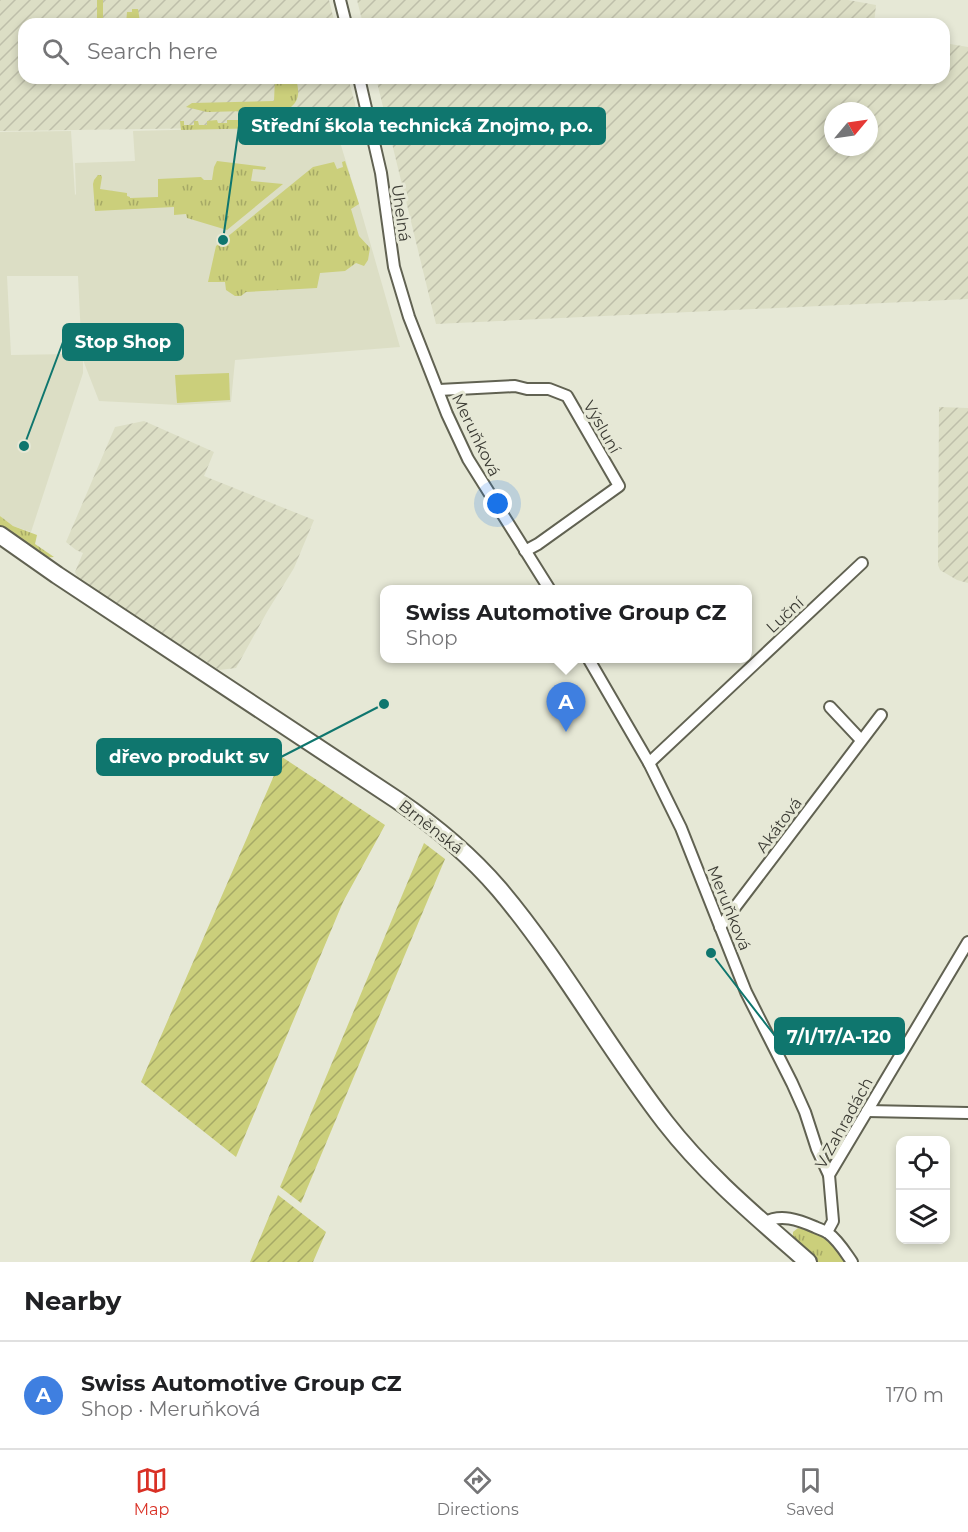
<!DOCTYPE html>
<meta charset="utf-8">
<style>
body{margin:0;font-family:Montserrat,sans-serif;background:#f2f2f2;color:#202124}
.controls{position:absolute;right:18px;bottom:18px;display:grid;overflow:hidden;border-radius:12px;box-shadow:0 3px 9px #0003}
.controls button{width:54px;height:54px;display:grid;place-items:center;padding:0;border:0;border-bottom:2px solid #e0e0e0;background:#fff;color:#202124;font:30px sans-serif}
.compass{position:absolute;left:824px;top:102px;width:54px;height:54px;border-radius:50%;background:#fff;box-shadow:0 3px 9px #0003;rotate:61deg}
.you{position:absolute;left:498px;top:504px;width:21px;height:21px;margin:-15px;border:4px solid #fff;border-radius:50%;background:#1a73e8;box-shadow:0 0 0 9px #1a73e833}
.badge{display:grid;place-items:center;width:39px;height:39px;border-radius:50%;background:#d93025;color:#fff;font-size:20px;font-weight:700}
.pin{position:absolute;translate:-50% -50px;filter:drop-shadow(0 2px 3px #0008)}
.pin::after{content:'';position:absolute;top:32px;width:21px;height:18px;background:inherit;clip-path:polygon(0 0,100% 0,50% 100%)}
.popup{position:absolute;left:380px;top:585px;width:372px;height:78px;box-sizing:border-box;display:grid;place-content:center;border-radius:12px;background:#fff;filter:drop-shadow(0 2px 4px #0005);font-size:20px;white-space:nowrap;color:#757577}
.popup b{font-size:22px;color:#202124}
.popup::after{content:'';position:absolute;left:50%;top:100%;margin-left:-12px;border:12px solid transparent;border-top-color:#fff}
.list{margin:0;padding:0;list-style:none}
h2{display:flex;justify-content:space-between;align-items:center;height:78px;margin:0;padding:0 24px;font-size:26px}
h2 small{font-size:20px;font-weight:400;color:#757577}
.list li{display:grid;grid-template-columns:39px 1fr auto;gap:18px;align-items:center;box-sizing:border-box;height:108px;padding:0 24px;border-top:2px solid #e0e0e0}
.list b{display:block;font-size:22px;white-space:nowrap}
.list p{margin:0;font-size:20px;white-space:nowrap;color:#757577}
.list em{font-size:20px;font-style:normal;color:#757577}
.icon{flex:none;width:33px;height:33px;fill:none;stroke:currentColor;stroke-width:2;stroke-linecap:round;stroke-linejoin:round}
.map{position:relative;flex:none;width:968px;height:1262px;overflow:hidden}
.search{position:absolute;background:#fff;box-shadow:0 3px 9px #0003;left:18px;right:18px;top:18px;height:66px;display:flex;align-items:center;gap:15px;box-sizing:border-box;padding:0 21px;border-radius:18px;color:#757577;font-size:22px}
.sheet{height:186px;background:#fff}
nav{display:flex;justify-content:space-around;align-items:center;box-sizing:border-box;height:84px;border-top:2px solid #e0e0e0;background:#fff;font-size:16px;color:#757577}
nav a{display:grid;justify-items:center;gap:3px}
nav .on{color:#d93025}
.map>svg:first-child{display:block}
.built{fill:#dcdec5;fill-rule:evenodd}
.industrial{fill:url(#industrial-furrows);fill-rule:evenodd}
.grass{fill:url(#grass-tufts)}
.garden{fill:url(#garden-furrows)}
.pitch{fill:#cbcf7b}
.lines{fill:none;stroke-linecap:round;stroke-linejoin:round}
.street-casing{stroke:#616252;stroke-width:14}
.primary-casing{stroke:#616252;stroke-width:20}
.street{stroke:#fff;stroke-width:10}
.primary{stroke:#fff;stroke-width:16}
.labels{text-anchor:middle;dominant-baseline:central;stroke-width:6;stroke-linejoin:round;paint-order:stroke}
.street-label{font-size:16px;fill:#3b3b34;stroke:#e6e8d6}
.leader{fill:none;stroke:#0f766e;stroke-width:2}
.callout-dot{fill:#0f766e;stroke:#e6e8d6;stroke-width:2}
.callout{fill:#0f766e;stroke:#0f766e;stroke-width:2}
.callout-label{font-size:18px;text-anchor:middle;font-weight:bold;fill:#fff}
</style>
<div class="map">
<svg width="968" height="1262" viewBox="0 0 968 1262">
<defs>
<pattern id="industrial-furrows" width="10" height="10" patternUnits="userSpaceOnUse" patternTransform="scale(1.5)"><rect width="10" height="10" fill="#dcdec5"/><path d="M-1 1l2-2M0 10L10 0M9 11l2-2" fill="none" stroke="#bebfaa"/></pattern>
<pattern id="grass-tufts" width="24" height="20" patternUnits="userSpaceOnUse" patternTransform="scale(1.5)"><rect width="24" height="20" fill="#cbcf7b"/><path d="M3 7l-1-3M5 7V3M7 7l1-3M15 17l-1-3M17 17v-4M19 17l1-3" fill="none" stroke="#a6a966"/></pattern>
<pattern id="garden-furrows" width="10" height="10" patternUnits="userSpaceOnUse" patternTransform="scale(1.5)"><rect width="10" height="10" fill="#cbcf7b"/><path d="M-1 1l2-2M0 10L10 0M9 11l2-2" fill="none" stroke="#a6a966"/></pattern>
</defs>
<rect width="100%" height="100%" fill="#e6e8d6"/>
<path class="built" d="M335,126L359,204L400,347L235,360L231,402L179,405L99,401L83,360V373L31,532L13,526L0,516V132L71,131L75,195L76,194L75,163L135,161L133,131ZM7,276H78L82,358L71,354L11,355Z"/>
<g class="industrial">
<path d="M0,0H329L335,24H24V78H348L355,103L357,126L0,131Z"/>
<path d="M357,0H848L876,5L874,24H363Z"/>
<path d="M944,43L968,47V299L436,324L376,78H944ZM833,111H869V147H833Z"/>
<path d="M939,407L968,408V583L957,580L940,570L938,565Z"/>
<path d="M144,421L214,452L204,476L314,520L294,568L267,612L236,668L219,670L79,580L75,572L83,553L76,550L66,542L115,427Z"/>
</g>
<g class="grass">
<rect x="97" y="0" width="6" height="24"/>
<path d="M132,9H138L140,22L134,24H126L127,12H132Z"/>
<path d="M275,78H296C299,92 301,101 287,110L207,112L186,107L192,103L274,101Z"/>
<path d="M352,109L357,126L181,130L180,121H184V125H194V121H198L199,125H207V121L217,120L218,123H227V120H239V123H249V120L267,119V122H283L284,119L318,122L339,118L338,112Z"/>
<path d="M217,161L266,167L265,170L253,169L251,181L283,184L227,230L187,218L186,214L174,215V207L95,211L93,184L94,180L98,175H101L102,177L100,189L127,193V196L130,197V198L158,197V179L201,177L204,180H212L214,167Z"/>
<path d="M345,161L359,204L351,209L359,236L370,248L368,260L364,266L356,263L345,271L320,273L317,288L246,292L241,296H235L226,290L225,282H208L216,246L313,167L334,162L337,169L343,167L342,162Z"/>
<path d="M0,516L13,526L37,535L35,544L54,557L41,558L0,529Z"/>
<path d="M798,1228C823,1233 831,1243 846,1262H816C808,1254 791,1245 793,1232Z"/>
</g>
<g class="garden">
<path d="M282,757L385,825L343,902L236,1157L141,1082Z"/>
<path d="M424,843L445,859L301,1203L280,1187Z"/>
<path d="M278,1195L326,1232L313,1262H250Z"/>
</g>
<path class="pitch" d="M229,373L230,400L177,403L175,375Z"/>
<g class="lines">
<defs>
<g id="street">
<path d="M340,0L346,24"/>
<path d="M359,78L381,173L394,267L409,317L447,414L468,459L550,590"/>
<path d="M439,390L515,386L527,389H549L567,396L619,486L538,544L525,551"/>
<path d="M588,658L649,763L681,828L746,992L792,1083L805,1112L817,1149L829,1175"/>
<path d="M830,707L861,740"/>
<path d="M649,763L862,563"/>
<path d="M720,927L881,715"/>
<path d="M867,1111L968,1113"/>
<path d="M764,1223C780,1213 799,1220 815,1227C819,1229 824,1230 828,1233C838,1240 845,1252 852,1262"/>
<path d="M827,1232L833,1221L829,1175L968,942"/>
</g>
<path id="primary" d="M0,535L57,575L397,800C435,826 469,854 499,889C560,961 607,1047 665,1122C706,1175 758,1218 808,1262"/>
</defs>
<use href="#street" class="street-casing"/>
<use href="#primary" class="primary-casing"/>
<use href="#street" class="street"/>
<use href="#primary" class="primary"/>
</g>
<g class="labels">
<g class="street-label">
<text transform="translate(401 213) rotate(82)">Uhelná</text>
<text transform="translate(602 427) rotate(60)">Výsluní</text>
<text transform="translate(476 435) rotate(64)">Meruňková</text>
<text transform="translate(785 615) rotate(-43)">Luční</text>
<text transform="translate(779 825) rotate(-53)">Akátová</text>
<text transform="translate(431 827) rotate(38)">Brněnská</text>
<text transform="translate(729 908) rotate(68)">Meruňková</text>
<text transform="translate(844 1123) rotate(-61)">V Zahradách</text>
</g>
</g>
<path class="leader" d="M223 240L239 126M24 446L63 342M384 704L281 757M711 953L775 1036"/>
<g class="callout-dot">
<circle cx="223" cy="240" r="6"/>
<circle cx="24" cy="446" r="6"/>
<circle cx="384" cy="704" r="6"/>
<circle cx="711" cy="953" r="6"/>
</g>
<g class="callout">
<rect x="239" y="108" width="366" height="36" rx="6"/>
<rect x="63" y="324" width="120" height="36" rx="6"/>
<rect x="97" y="739" width="184" height="36" rx="6"/>
<rect x="775" y="1018" width="129" height="36" rx="6"/>
</g>
<g class="callout-label">
<text x="422" y="132">Střední škola technická Znojmo, p.o.</text>
<text x="123" y="348">Stop Shop</text>
<text x="189" y="763">dřevo produkt sv</text>
<text x="839" y="1043">7/I/17/A-120</text>
</g>
</svg>
<div class="controls">
<button><svg class="icon" aria-label="locate" viewBox="0 0 24 24"><circle cx="12" cy="12" r="6"/><path d="M12 2v4M12 18v4M2 12h4M18 12h4"/></svg></button>
<button><svg class="icon" aria-label="layers" viewBox="0 0 24 24"><path d="M12 4l9 5-9 5-9-5zM3 14l9 5 9-5"/></svg></button>
</div>
<svg class="compass" viewBox="-18 -18 36 36"><path d="M0-13l5 13h-10z" fill="#e53935"/><path d="M0 13l5-13h-10z" fill="#757577"/></svg>
<div class="you"></div>
<div class="pin badge" style="left:566px;top:732px;background:#3f7fe0">A</div>
<div class="popup"><b>Swiss Automotive Group CZ</b>Shop</div>
<div class="search"><svg class="icon" aria-label="search" viewBox="0 0 24 24"><circle cx="10" cy="10" r="6"/><path d="M15 15l6 6"/></svg>Search here</div>
</div>
<section class="sheet">
<h2>Nearby<small></small></h2>
<ul class="list">
<li><span class="badge" style="background:#3f7fe0">A</span><div><b>Swiss Automotive Group CZ</b><p>Shop · Meruňková</p></div><em>170 m</em></li>
</ul>
</section>
<nav>
<a class="on"><svg class="icon" aria-label="map" viewBox="0 0 24 24"><path d="M3 6l6-2 6 2 6-2v14l-6 2-6-2-6 2zM9 4v14M15 6v14"/></svg>Map</a>
<a><svg class="icon" aria-label="directions" viewBox="0 0 24 24"><path d="M12 3l9 9-9 9-9-9zM9 14v-3h6M13 9l2 2-2 2"/></svg>Directions</a>
<a><svg class="icon" aria-label="saved" viewBox="0 0 24 24"><path d="M7 4h10v16l-5-4-5 4z"/></svg>Saved</a>
</nav>
